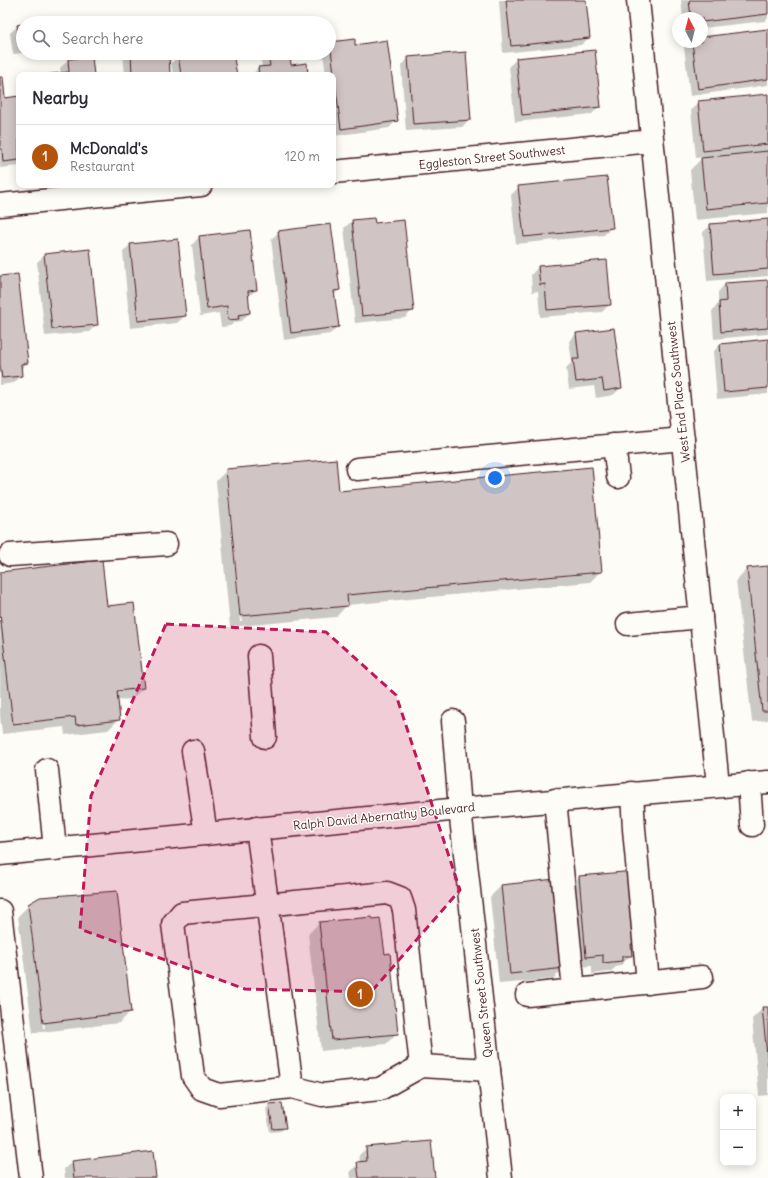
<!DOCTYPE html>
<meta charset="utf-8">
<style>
body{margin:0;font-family:Delius,sans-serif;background:#f2f2f3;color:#2b2b33}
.controls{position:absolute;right:12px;bottom:12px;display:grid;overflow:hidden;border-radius:8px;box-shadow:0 2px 10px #0003}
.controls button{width:36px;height:36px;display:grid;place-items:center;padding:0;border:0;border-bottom:1px solid #e1e1e2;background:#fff;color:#2b2b33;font:20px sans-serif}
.compass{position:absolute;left:672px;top:12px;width:36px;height:36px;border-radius:50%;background:#fff;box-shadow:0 2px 10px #0003;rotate:353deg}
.you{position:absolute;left:495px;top:478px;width:14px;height:14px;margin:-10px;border:3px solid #fff;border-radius:50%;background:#1a73e8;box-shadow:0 0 0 6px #1a73e833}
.badge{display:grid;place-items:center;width:26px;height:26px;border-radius:50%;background:#b45309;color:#fff;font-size:13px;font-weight:700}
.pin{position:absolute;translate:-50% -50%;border:2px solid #fff;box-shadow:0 1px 4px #0006}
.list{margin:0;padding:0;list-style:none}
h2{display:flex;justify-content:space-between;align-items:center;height:52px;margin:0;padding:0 16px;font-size:17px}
h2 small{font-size:13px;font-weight:400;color:#7c7c81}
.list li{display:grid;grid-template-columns:26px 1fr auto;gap:12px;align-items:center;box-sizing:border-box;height:64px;padding:0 16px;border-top:1px solid #e1e1e2}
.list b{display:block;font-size:15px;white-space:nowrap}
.list p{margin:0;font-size:13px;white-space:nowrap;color:#7c7c81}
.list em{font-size:13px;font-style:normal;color:#7c7c81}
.icon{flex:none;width:22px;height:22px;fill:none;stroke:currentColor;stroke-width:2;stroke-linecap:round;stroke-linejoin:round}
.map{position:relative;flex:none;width:768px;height:1178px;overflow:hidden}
.search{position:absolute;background:#fff;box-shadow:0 2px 10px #0003;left:16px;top:16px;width:320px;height:44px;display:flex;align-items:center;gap:10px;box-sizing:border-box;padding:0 14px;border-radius:22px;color:#7c7c81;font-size:15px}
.panel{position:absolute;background:#fff;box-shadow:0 2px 10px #0003;left:16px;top:72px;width:320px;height:116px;border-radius:8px}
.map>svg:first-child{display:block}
.shadow{fill:#0003;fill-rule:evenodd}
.building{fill:#d0c5c4;stroke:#4a1f2b}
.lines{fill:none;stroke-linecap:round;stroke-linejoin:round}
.minor-casing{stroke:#4a1f2b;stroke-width:25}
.major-casing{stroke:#4a1f2b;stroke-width:25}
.minor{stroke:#fdfcf7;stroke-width:22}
.major{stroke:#fdfcf7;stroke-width:22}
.marked{fill:#c2185b;fill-opacity:0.2;stroke:#c2185b;stroke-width:3;stroke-dasharray:8 5;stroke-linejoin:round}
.labels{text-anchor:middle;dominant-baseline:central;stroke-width:3;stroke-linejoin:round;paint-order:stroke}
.street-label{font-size:12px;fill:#4a1f2b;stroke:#fdfcf7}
</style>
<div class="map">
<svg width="768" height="1178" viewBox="0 0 768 1178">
<rect width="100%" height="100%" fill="#fdfcf7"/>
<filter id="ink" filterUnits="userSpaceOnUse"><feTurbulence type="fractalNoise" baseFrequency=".025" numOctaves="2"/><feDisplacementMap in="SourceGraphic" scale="8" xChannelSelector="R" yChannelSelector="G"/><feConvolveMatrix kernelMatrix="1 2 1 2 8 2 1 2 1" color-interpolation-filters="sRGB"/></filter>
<g filter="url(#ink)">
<g class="shadow">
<path d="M499,0H585L589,38L581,45L503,53Z"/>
<path d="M681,0H768V18L765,21L702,28V18H683Z"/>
<path d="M23,25V53L13,54L10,33L18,26Z"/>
<path d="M768,30V85L690,96L684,47L689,42H702V38Z"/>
<path d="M330,43L354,46L396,121L389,128L334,136L333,75H326L323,53H329Z"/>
<path d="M123,53H168L169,75H125Z"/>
<path d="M197,53H232L236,75H173L171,63L179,56Z"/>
<path d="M269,53H289L290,66L307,75H252L258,68H262L261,60Z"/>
<path d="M91,58L92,75H53L61,74L60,68L68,60Z"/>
<path d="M409,58L470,119L462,127L406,131L401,65Z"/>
<path d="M517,59L600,106L592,114L515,122L509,66Z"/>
<path d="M0,78L5,99L19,97V166L0,168Z"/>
<path d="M768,95V213L695,220L690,170L703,157L696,158L691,110L699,102Z"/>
<path d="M519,187L612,227L604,235L516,244L511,195Z"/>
<path d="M373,219L413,310L405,318L355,323L344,228L352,221Z"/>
<path d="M768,220V276L707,281L703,232L711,225Z"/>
<path d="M279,232L339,290L333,296L338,326L330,334L284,340L271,239Z"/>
<path d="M199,237L256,290L248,297L249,313L242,321L235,322L230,326L221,327L219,313L200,316L192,245Z"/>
<path d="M130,245L185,316L177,323L130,328L123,252Z"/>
<path d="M45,255L97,324L89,332L45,336L37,262Z"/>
<path d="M538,267L610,304L602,312L540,317L538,291L532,292L531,275Z"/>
<path d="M0,277L27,363L21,369V376L14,383L0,385Z"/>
<path d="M768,281V334L714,339L712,311L718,304V292L725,284Z"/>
<path d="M576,334L621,388L613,395L596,398L594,386L569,389L566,368L572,362L569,341Z"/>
<path d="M768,340V394L717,399L713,352L720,345Z"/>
<path d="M227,470L338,492L601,571L590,582L347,605L336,617L230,627L216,481ZM226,478H228L242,621H240Z"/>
<path d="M768,567V720L752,722L736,580L747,569Z"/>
<path d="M0,573L106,607L143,688L132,699L117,700L119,719L108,730L65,735L64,727L2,734L0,716Z"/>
<path d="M579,877L635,943L630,947L631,955L620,966L616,967L610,972L592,974V966L576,967L568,888Z"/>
<path d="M554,880L564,968L553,979L499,984L490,897L501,886Z"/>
<path d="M29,905L130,1012L119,1023L33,1033L18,916ZM28,907H30L45,1028H43Z"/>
<path d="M319,923L397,1033L386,1044L321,1051L308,934Z"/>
<path d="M763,1008H768V1095L759,1096L752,1019Z"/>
<path d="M270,1105L285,1127L281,1131L270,1132L266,1109Z"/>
<path d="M367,1148L434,1178H351L350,1171L360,1163L359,1155Z"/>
<path d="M152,1153L155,1178H65L64,1169L72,1162Z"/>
</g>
<g class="building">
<path d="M506,0H586L590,38L511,46Z"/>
<path d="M689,0H768V14L702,22V18H691Z"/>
<path d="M166,19V23H129V21Z"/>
<path d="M23,24V47H20L17,25Z"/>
<path d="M768,29V79L698,89L692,42H702V37Z"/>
<path d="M355,39V45L387,40L398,121L341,129L330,42Z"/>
<path d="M595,50L601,107L522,115L516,58Z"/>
<path d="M466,52L471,120L413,124L408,57Z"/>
<path d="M131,53H169L170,75H132Z"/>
<path d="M191,53H233L237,75H181L178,55Z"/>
<path d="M268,53H290L291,65L307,63L308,75H259L258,67L270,66Z"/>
<path d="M92,57L94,75H43L69,72L68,59Z"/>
<path d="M0,77H3L5,98L19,96V160L3,162L2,149H0Z"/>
<path d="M768,94V144L703,151L698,101Z"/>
<path d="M768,151V203L706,209L701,158Z"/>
<path d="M607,177L613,228L524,237L518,186Z"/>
<path d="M374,218L375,223L404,220L414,311L362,316L352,220Z"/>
<path d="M768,219V269L714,274L710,224Z"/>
<path d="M331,224L340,290L334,291L339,327L291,333L278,231Z"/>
<path d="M250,230L257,290L248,291L250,313L238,315L239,319L228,320L227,306L207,309L199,236Z"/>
<path d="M178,239L186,316L138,321L130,244Z"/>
<path d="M90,249L98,325L52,329L44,254Z"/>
<path d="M607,260L611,305L547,310L545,284L540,285L538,266Z"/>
<path d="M18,274L28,363L21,364L22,376L2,378L0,365V276Z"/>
<path d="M768,280V328L721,332L719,302L726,301L725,283Z"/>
<path d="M614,328L622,388L604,391L602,379L576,382L573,359H579L576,333Z"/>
<path d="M768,339V388L724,392L720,344Z"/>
<path d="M336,459L339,491L592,467L602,572L347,595L348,606L240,616L226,469Z"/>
<path d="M102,560L107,606L134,603L144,688L117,691L120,720L76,725L75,717L13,724L0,614V572Z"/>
<path d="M768,566V711H762L747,568Z"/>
<path d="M635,871L636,943L631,944L632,956H622V961L603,963V955L586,957L579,876Z"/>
<path d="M555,879L565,968L510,974L501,885Z"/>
<path d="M117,891L131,1012L43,1023L28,904L40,897Z"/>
<path d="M372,917L373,919L380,918L385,954L390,953L398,1034L332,1040L319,922Z"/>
<path d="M762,1007H768V1065Z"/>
<path d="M282,1103L286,1128L273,1129L269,1104Z"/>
<path d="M431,1141L435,1178H359L357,1162L367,1161L366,1147Z"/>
<path d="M153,1151L156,1178H74L72,1161Z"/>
</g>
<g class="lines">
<defs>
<g id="minor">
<path d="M638,0L718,785"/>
<path d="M333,172L652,141"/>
<path d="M0,205L201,185"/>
<path d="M614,445L618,477"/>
<path d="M357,469L683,439"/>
<path d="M10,555L166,544"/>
<path d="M628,624L701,617"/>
<path d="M259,656L265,737"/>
<path d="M453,721L460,809L501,1178"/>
<path d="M193,751L206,834"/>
<path d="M47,770L55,849"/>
<path d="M749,783L752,825"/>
<path d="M632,793L634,829L648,983"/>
<path d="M555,800L574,990"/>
<path d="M257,828L292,1087L219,1095L202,1089L193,1076L173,924L182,913L387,893L400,898L404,910L421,1066L380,1089L322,1095L292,1087"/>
<path d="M0,911L31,1178"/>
<path d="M527,995L702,977"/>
<path d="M421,1066L489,1070"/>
</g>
<path id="major" d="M0,854L460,809L768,782"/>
</defs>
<use href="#minor" class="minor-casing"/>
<use href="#major" class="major-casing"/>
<use href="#minor" class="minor"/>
<use href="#major" class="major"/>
</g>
</g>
<path class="marked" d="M166,624L326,632L396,695L460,890L371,992L245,989L80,929L91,796Z"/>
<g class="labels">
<g class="street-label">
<text transform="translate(492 157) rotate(-6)">Eggleston Street Southwest</text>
<text transform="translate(678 392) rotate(-96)">West End Place Southwest</text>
<text transform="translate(384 816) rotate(-6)">Ralph David Abernathy Boulevard</text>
<text transform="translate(481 993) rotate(-96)">Queen Street Southwest</text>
</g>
</g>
</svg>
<div class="controls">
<button>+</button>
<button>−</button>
</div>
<svg class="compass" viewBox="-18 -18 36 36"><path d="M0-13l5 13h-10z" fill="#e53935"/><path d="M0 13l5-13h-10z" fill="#7c7c81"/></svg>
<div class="you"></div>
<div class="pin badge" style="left:360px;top:994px">1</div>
<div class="search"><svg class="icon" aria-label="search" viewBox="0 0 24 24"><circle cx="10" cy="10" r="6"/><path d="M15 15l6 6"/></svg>Search here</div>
<section class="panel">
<h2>Nearby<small></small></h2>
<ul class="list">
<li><span class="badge">1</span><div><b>McDonald's</b><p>Restaurant</p></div><em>120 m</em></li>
</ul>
</section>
</div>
